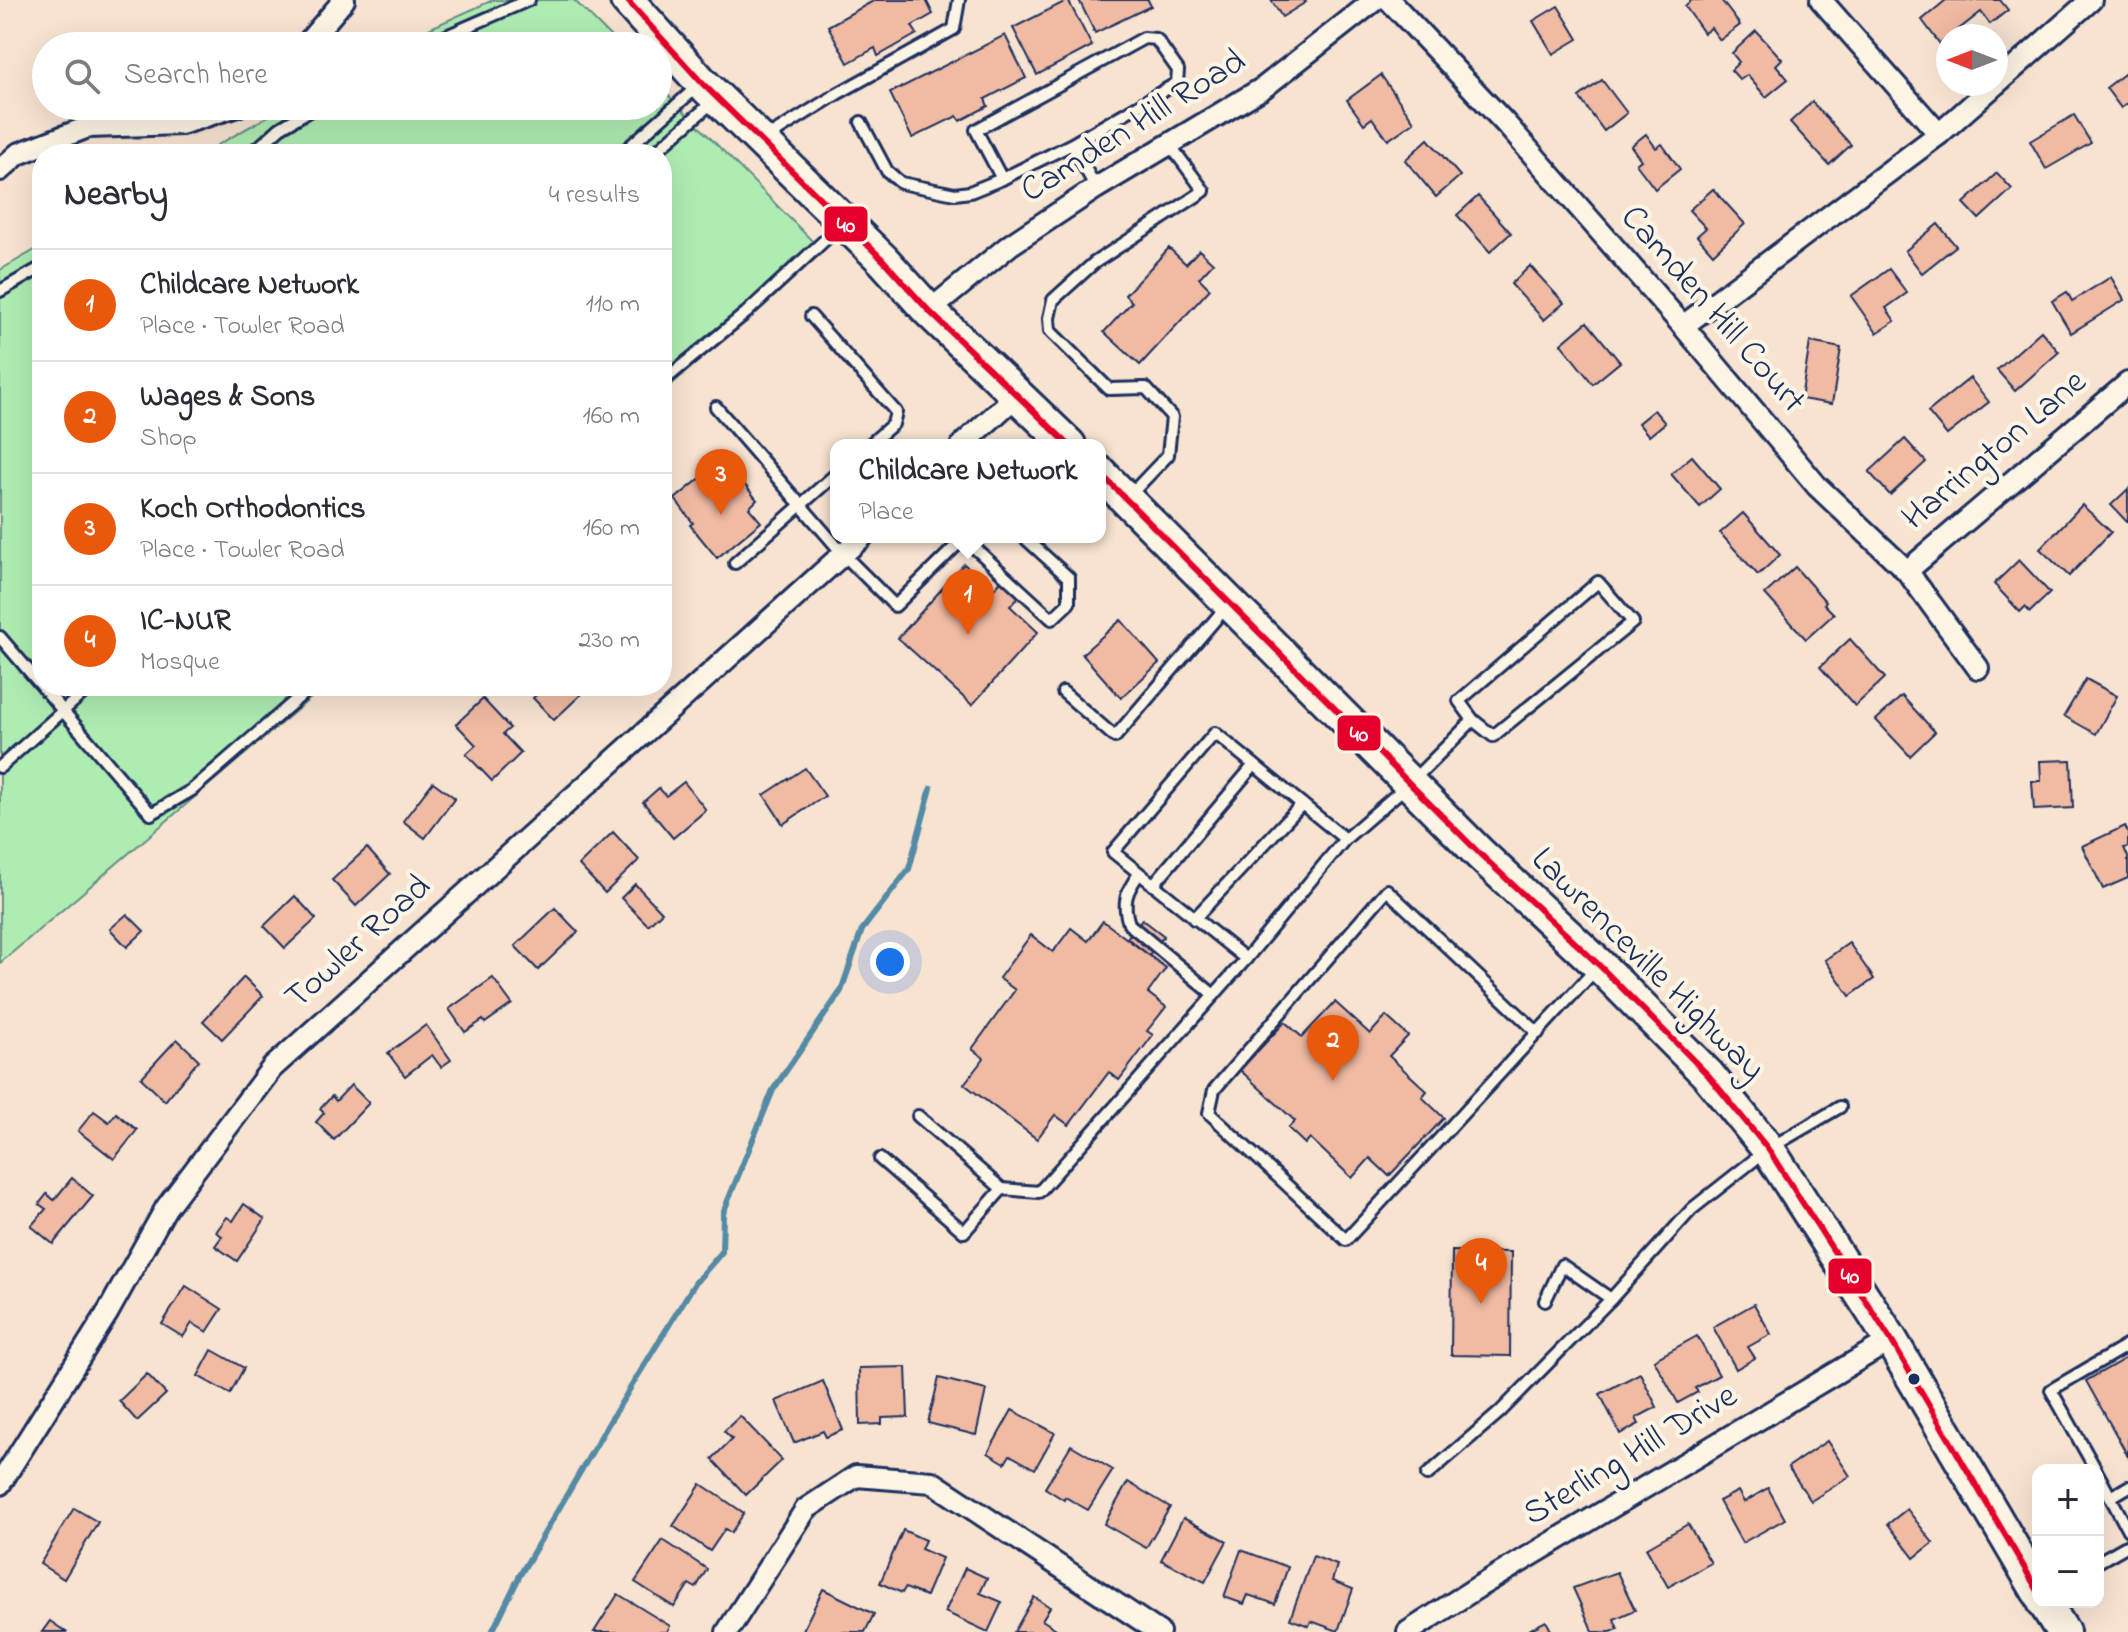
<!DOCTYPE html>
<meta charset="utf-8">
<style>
body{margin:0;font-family:"Indie Flower",sans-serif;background:#f2f2f3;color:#2b2b33}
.controls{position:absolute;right:24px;bottom:24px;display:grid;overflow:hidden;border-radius:16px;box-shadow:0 8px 32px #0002}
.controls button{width:72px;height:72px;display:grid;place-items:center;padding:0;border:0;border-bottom:2px solid #e1e1e2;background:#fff;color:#2b2b33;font:40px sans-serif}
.compass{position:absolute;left:1936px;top:24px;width:72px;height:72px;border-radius:50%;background:#fff;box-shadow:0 8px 32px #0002;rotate:270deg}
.you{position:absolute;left:890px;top:962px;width:28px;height:28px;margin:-20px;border:6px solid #fff;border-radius:50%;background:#1a73e8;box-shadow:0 0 0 12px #1a73e833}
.badge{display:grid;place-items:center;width:52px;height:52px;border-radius:50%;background:#ea580c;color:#fff;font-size:26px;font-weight:700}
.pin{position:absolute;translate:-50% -66px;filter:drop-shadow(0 2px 4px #0008)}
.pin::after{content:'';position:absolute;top:42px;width:28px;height:24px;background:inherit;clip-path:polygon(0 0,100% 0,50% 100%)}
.popup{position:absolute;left:830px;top:439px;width:276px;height:104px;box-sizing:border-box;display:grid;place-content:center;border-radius:16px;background:#fff;filter:drop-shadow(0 2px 6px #0005);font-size:26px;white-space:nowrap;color:#7c7c81}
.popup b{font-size:30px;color:#2b2b33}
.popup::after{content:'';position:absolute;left:50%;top:100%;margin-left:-16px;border:16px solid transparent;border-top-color:#fff}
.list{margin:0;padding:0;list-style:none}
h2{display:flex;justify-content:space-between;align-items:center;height:104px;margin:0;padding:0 32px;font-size:34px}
h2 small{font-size:26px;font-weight:400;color:#7c7c81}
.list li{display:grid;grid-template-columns:52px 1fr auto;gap:24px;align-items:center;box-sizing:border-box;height:112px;padding:0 32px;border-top:2px solid #e1e1e2}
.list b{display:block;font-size:30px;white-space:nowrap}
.list p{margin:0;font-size:26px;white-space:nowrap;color:#7c7c81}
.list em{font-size:26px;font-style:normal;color:#7c7c81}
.icon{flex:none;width:44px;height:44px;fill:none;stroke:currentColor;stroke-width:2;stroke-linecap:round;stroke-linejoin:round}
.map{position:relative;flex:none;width:2128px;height:1632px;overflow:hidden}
.search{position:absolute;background:#fff;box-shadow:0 8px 32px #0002;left:32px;top:32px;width:640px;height:88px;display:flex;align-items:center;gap:20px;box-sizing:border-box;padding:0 28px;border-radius:44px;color:#7c7c81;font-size:30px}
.panel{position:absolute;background:#fff;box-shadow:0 8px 32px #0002;left:32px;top:144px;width:640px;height:552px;border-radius:32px}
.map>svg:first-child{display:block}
.green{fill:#afecb2;stroke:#658e88;stroke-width:2}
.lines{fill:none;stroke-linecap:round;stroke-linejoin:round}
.stream{stroke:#528aa5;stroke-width:6}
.building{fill:#f0baa3;stroke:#1b2f5e;stroke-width:2}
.service-casing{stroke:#1b2f5e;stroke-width:16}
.minor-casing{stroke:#1b2f5e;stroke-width:26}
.primary-casing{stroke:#1b2f5e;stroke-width:38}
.service{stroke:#fcf5e5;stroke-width:10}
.minor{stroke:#fcf5e5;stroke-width:20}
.primary{stroke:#fcf5e5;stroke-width:32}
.bus-1-casing{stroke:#fcf5e5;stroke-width:12}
.bus-1{stroke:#e4002b;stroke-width:6}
.bus-dot{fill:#1b2f5e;stroke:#fcf5e5;stroke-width:3}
.labels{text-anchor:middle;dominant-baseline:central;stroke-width:8;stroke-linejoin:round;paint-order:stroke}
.street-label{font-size:36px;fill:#1b2f5e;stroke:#fcf5e5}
.line-badge{stroke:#fcf5e5;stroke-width:3}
.badge-label{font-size:22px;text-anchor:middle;font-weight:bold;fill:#fff}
</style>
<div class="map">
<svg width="2128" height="1632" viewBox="0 0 2128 1632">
<rect width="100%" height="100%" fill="#f8e3d1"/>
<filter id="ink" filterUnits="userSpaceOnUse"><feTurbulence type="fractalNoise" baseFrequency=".0125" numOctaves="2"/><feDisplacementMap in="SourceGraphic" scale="16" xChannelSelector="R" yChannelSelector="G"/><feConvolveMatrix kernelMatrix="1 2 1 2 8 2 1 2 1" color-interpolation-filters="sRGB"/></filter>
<g filter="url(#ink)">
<g class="green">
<path d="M493,0H574L620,46H391Z"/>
<path d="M658,85L823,252L662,393V154H202L286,106H658Z"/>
<path d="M42,246V686H325L0,963V270Z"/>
</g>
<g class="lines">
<path class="stream" d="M492,1632L520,1575L610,1421L695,1283L722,1252L723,1213L773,1090L841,991L862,930L909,869L931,788"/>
</g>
<g class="building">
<path d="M875,0H926L933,14L912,26L917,34L878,56L875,48L848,63L828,26Z"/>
<path d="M1068,0L1092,46L1037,75L1013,28Z"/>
<path d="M1079,0H1148L1151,6L1095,33Z"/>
<path d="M1271,0H1304L1306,2L1282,17Z"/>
<path d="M1692,0H1721L1740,25L1720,40L1711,28L1704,33L1685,6Z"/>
<path d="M1946,0H2000L2008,10L1990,24L1981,12L1940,44L1922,20Z"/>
<path d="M1558,6L1578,39L1553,54L1533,21Z"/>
<path d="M1756,31L1782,59L1776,65L1788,79L1766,97L1747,75L1740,80L1731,70L1739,62L1732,53Z"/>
<path d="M1005,35L1026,78L985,99L988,106L960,121L957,116L912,138L890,93Z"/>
<path d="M2128,71V103L2121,108L2106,88Z"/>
<path d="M1381,75L1414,122L1388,140L1372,118L1364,124L1347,100Z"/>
<path d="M1602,80L1627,113L1604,131L1579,97Z"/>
<path d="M1812,102L1851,145L1829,165L1790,122Z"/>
<path d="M2074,115L2091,143L2046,169L2030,141Z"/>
<path d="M1646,134L1656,148L1662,144L1680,169L1655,189L1636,164L1641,160L1631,146Z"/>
<path d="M1428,139L1460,176L1436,197L1405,160Z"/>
<path d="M1997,173L2012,189L1979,219L1964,203Z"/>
<path d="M1713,189L1745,224L1713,254L1697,236L1706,228L1689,210Z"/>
<path d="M1478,196L1511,233L1490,252L1457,215Z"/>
<path d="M1938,224L1956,246L1922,273L1905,251Z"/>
<path d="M1169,248L1186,264L1199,250L1213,263L1199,278L1210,289L1140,365L1104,332L1132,302L1125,295Z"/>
<path d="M1530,266L1564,303L1544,320L1511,284Z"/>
<path d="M1889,269L1907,293L1886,308L1895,321L1877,333L1851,296Z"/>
<path d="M2111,277L2124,300L2071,333L2052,301L2067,292L2072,301Z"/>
<path d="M1587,322L1620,362L1593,384L1561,344Z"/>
<path d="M2041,331L2059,352L2015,391L1997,370Z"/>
<path d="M1810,342L1841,348L1832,404L1801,399Z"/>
<path d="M1970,378L1989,402L1947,435L1928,412Z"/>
<path d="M1654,410L1665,423L1649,436L1638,423Z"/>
<path d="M1905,439L1926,462L1890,495L1869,472Z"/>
<path d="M1692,456L1720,489L1700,507L1671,474Z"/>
<path d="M724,459L757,500L749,508L761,522L717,558L690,525L693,523L675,499Z"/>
<path d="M2128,489V523L2111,505Z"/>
<path d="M2082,505L2111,532L2069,576L2040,549Z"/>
<path d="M1743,513L1780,555L1758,575L1720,533Z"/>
<path d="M2019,560L2050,593L2030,612L2025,607L2020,612L1994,584Z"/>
<path d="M964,564L993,590L1005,576L1023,592L1010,606L1038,632L972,705L898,638Z"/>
<path d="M1795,567L1826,602L1824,604L1834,614L1806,639L1765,594Z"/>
<path d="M1121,620L1159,663L1121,698L1082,654Z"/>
<path d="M1850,639L1885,678L1855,706L1820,667Z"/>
<path d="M2086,679L2117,696L2096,734L2064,716Z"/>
<path d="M545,686H590L554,720L533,698Z"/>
<path d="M1902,696L1935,732L1910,756L1876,720Z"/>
<path d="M483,699L510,728L503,734L521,753L492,781L466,754L476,745L456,724Z"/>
<path d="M2071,760L2073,808L2034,810L2032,781H2041L2040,761Z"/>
<path d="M805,768L825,796L783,824L764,795Z"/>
<path d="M433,782L455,798L425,838L403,821Z"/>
<path d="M684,782L706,810L673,838L643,802L659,788L666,796Z"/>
<path d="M2125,826L2128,833V847L2124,848L2128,857V878L2103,889L2082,846Z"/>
<path d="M613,832L639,860L605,893L579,865Z"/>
<path d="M367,848L390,874L356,906L332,880Z"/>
<path d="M635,884L662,912L648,925L621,898Z"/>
<path d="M295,896L316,919L285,948L264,926Z"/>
<path d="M555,908L578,932L538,970L515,946Z"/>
<path d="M127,914L144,931L127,947L110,929Z"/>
<path d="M1142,919L1164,936L1149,955L1127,938Z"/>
<path d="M1103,921L1166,968L1148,993L1166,1007L1147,1031L1153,1035L1119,1080L1109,1072L1069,1125L1055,1115L1037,1139L964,1084L984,1058L972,1049L1015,990L999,978L1031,935L1053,952L1071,928L1088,941Z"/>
<path d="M1849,943L1874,979L1850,996L1825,960Z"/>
<path d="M244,977L263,996L222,1039L203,1021Z"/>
<path d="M493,978L512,1004L485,1023L483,1020L465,1032L449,1009Z"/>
<path d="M1335,1002L1370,1034L1386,1016L1408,1036L1389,1056L1427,1091L1422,1097L1444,1118L1389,1176L1370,1158L1352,1178L1310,1138L1305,1144L1288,1128L1295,1121L1240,1070L1285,1022L1302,1037Z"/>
<path d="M426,1025L451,1060L441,1067L432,1055L405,1076L388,1053Z"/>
<path d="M177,1039L199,1060L165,1101L141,1078Z"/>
<path d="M351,1085L369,1103L334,1140L316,1122L324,1113L320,1109L332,1096L336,1101Z"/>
<path d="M94,1111L109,1122L116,1113L137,1130L114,1159L78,1131Z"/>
<path d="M72,1178L93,1196L53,1244L31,1226L46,1209L39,1204L47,1194L54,1200Z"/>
<path d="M244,1204L265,1219L237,1261L215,1246L222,1236L216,1232L227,1217L233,1221Z"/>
<path d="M1452,1251L1511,1252L1510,1356L1451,1355Z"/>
<path d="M186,1286L222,1309L207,1332L192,1323L183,1337L162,1324Z"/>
<path d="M1754,1304L1771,1334L1748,1347L1755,1358L1736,1369L1713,1327Z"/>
<path d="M1697,1336L1719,1375L1695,1388L1698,1392L1678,1403L1654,1360Z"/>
<path d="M212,1350L244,1368L230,1394L198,1376Z"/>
<path d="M2128,1357V1456L2086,1381Z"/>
<path d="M906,1367L908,1417L882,1418V1424L860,1425L859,1368Z"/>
<path d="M1640,1373L1657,1407L1636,1418L1639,1424L1620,1434L1600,1394Z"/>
<path d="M147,1374L166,1394L137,1421L119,1401Z"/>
<path d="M939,1378L986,1390L976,1435L928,1423Z"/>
<path d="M823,1381L843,1430L826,1437L823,1431L794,1443L776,1401Z"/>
<path d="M1012,1410L1055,1433L1035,1469L1010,1455L1005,1463L988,1453Z"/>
<path d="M740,1416L782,1460L746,1495L712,1459L732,1439L724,1431Z"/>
<path d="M1827,1441L1850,1476L1811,1501L1788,1467Z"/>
<path d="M1071,1445L1113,1470L1088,1510L1065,1497L1064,1500L1045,1488Z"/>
<path d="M1128,1482L1170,1507L1146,1548L1104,1524Z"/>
<path d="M701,1484L744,1513L731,1533L725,1529L710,1551L673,1526Z"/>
<path d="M1768,1488L1785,1519L1742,1543L1719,1501L1738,1491L1744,1502Z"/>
<path d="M74,1508L98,1522L64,1579L40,1564Z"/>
<path d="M1907,1509L1933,1543L1914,1558L1888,1524Z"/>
<path d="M1183,1518L1227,1541L1205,1582L1161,1560Z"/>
<path d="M1688,1524L1711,1563L1668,1587L1646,1548Z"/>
<path d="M903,1530L925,1540L921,1549L942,1558L926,1596L905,1588L902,1593L880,1583Z"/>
<path d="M663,1540L707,1569L696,1588L689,1584L674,1607L635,1582Z"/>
<path d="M1241,1550L1288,1567L1275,1604L1248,1595L1244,1604L1224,1597Z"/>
<path d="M1313,1556L1337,1565L1332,1581L1353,1589L1338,1631L1311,1621L1309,1626L1290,1619Z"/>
<path d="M965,1568L987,1578L980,1593L1002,1602L988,1632L945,1612Z"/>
<path d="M1617,1572L1635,1610L1614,1619L1618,1629L1611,1632H1593L1573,1588Z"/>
<path d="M823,1589L874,1614L865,1632H802Z"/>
<path d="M618,1594L670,1626L667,1632H594Z"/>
<path d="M1034,1597L1050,1607L1042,1620L1061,1632H1014Z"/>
<path d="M50,1621L66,1632H42Z"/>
<path d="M1546,1621L1552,1632H1525Z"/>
</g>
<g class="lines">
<defs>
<g id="service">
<path d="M423,46L529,0"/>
<path d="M861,122L887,171L901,183L955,194L970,192L1002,179"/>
<path d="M766,138L837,94L954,29L959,0"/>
<path d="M1072,144L1002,179L976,130L1144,38L1156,39L1178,70L1177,83L1072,144L1096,188"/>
<path d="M246,154L259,147L280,128L317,106"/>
<path d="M621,154L697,87"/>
<path d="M653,154L715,100"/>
<path d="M0,291L42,267"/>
<path d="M811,316L896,412L893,424L869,445"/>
<path d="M662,382L746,313L841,225"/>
<path d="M716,407L843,554L895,606L965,537"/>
<path d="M1128,497L1168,455L1172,417L1146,388L1109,389L1050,331L1049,318L1053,300L1094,263L1204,191L1170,145"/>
<path d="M964,538L1052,619L1069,603V578L1024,537"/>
<path d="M735,563L836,474"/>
<path d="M0,637L151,814L192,790L312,686"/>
<path d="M1063,692L1115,737L1226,607"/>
<path d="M0,767L91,686"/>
<path d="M1345,839L1246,959L1113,852L1215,733L1345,839L1410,783L1473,720L1459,701L1598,582L1633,622L1493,736L1473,720"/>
<path d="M1139,874C1126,891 1122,903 1129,924L1214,995"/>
<path d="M1153,885L1254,765"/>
<path d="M1194,919L1302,804"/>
<path d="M1538,1033L1387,890L1214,1090L1209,1113L1346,1240C1429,1150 1513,1060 1595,970"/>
<path d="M918,1116L1002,1189"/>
<path d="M880,1159L964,1232L1002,1189L1039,1192L1246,959"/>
<path d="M1545,1301L1562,1265L1611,1299"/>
<path d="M2096,1470L2051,1390L2128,1345"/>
<path d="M2098,1474L2128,1530"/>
<path d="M1427,1475L1500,1412L1611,1299L1692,1209L1768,1149L1840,1107"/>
<path d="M2111,1497L2128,1487"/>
<path d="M2098,1562L2128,1545"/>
</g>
<g id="minor">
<path d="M1389,0L1506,124L1683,326L1817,486L1907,571L1978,668"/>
<path d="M1821,0L1939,134"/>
<path d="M305,46L344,0"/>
<path d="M0,170L18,154L88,127L181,124L237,106"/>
<path d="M929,311L1010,245L1096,188L1263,88L1375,0"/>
<path d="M1683,326L1939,134L2091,0"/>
<path d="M962,445L1016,396"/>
<path d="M1907,571L2128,383"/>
<path d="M0,1484L108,1312L166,1208L272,1068L862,537"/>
<path d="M727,1632L806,1509L856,1476L932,1482L1159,1632"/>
<path d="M1408,1632L1478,1587L1891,1340"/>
</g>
<g id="primary">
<path d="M627,0L702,83L883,260L929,311L1069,445"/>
<path d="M1100,473L1480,854L1599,965L1708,1075L1768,1149L1891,1340L2038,1591"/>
<path d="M2044,1602L2063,1632"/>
</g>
</defs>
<use href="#service" class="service-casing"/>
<use href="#minor" class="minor-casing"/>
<use href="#primary" class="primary-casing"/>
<use href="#service" class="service"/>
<use href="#minor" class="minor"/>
<use href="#primary" class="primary"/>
<defs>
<g id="bus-1">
<path d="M627,0L702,83L883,260L929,311L1069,445"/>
<path d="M1100,473L1480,854L1599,965L1708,1075L1768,1149L1891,1340L2038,1591"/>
</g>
</defs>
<use href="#bus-1" class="bus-1-casing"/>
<use href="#bus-1" class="bus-1"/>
</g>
</g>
<circle class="bus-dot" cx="1914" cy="1379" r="7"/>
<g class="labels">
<g class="street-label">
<text transform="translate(1134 127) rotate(-32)">Camden Hill Road</text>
<text transform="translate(1712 310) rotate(49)">Camden Hill Court</text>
<text transform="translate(1995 451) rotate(-40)">Harrington Lane</text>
<text transform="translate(359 943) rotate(-42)">Towler Road</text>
<text transform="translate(1647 965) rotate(45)">Lawrenceville Highway</text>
<text transform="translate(1631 1456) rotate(-31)">Sterling Hill Drive</text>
</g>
</g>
<g class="line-badge">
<rect x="823" y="205" width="46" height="38" rx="8" fill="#e4002b"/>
<rect x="1336" y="714" width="46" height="38" rx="8" fill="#e4002b"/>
<rect x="1827" y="1257" width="46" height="38" rx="8" fill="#e4002b"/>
</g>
<g class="badge-label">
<text x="846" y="232">40</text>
<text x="1359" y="741">40</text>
<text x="1850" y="1283">40</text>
</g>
</svg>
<div class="controls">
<button>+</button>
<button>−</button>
</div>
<svg class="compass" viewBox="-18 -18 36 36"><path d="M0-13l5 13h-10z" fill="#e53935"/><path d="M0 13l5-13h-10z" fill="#7c7c81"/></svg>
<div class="you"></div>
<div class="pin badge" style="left:968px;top:635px">1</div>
<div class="popup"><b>Childcare Network</b>Place</div>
<div class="pin badge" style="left:1333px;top:1081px">2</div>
<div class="pin badge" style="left:721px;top:515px">3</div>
<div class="pin badge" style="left:1481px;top:1304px">4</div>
<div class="search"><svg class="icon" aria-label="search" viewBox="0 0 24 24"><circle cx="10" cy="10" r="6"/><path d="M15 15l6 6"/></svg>Search here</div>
<section class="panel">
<h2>Nearby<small>4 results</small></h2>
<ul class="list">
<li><span class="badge">1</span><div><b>Childcare Network</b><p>Place · Towler Road</p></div><em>110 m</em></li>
<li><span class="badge">2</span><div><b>Wages &amp; Sons</b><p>Shop</p></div><em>160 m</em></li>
<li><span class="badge">3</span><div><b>Koch Orthodontics</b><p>Place · Towler Road</p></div><em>160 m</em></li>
<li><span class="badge">4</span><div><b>IC-NUR</b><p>Mosque</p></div><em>230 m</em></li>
</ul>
</section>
</div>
